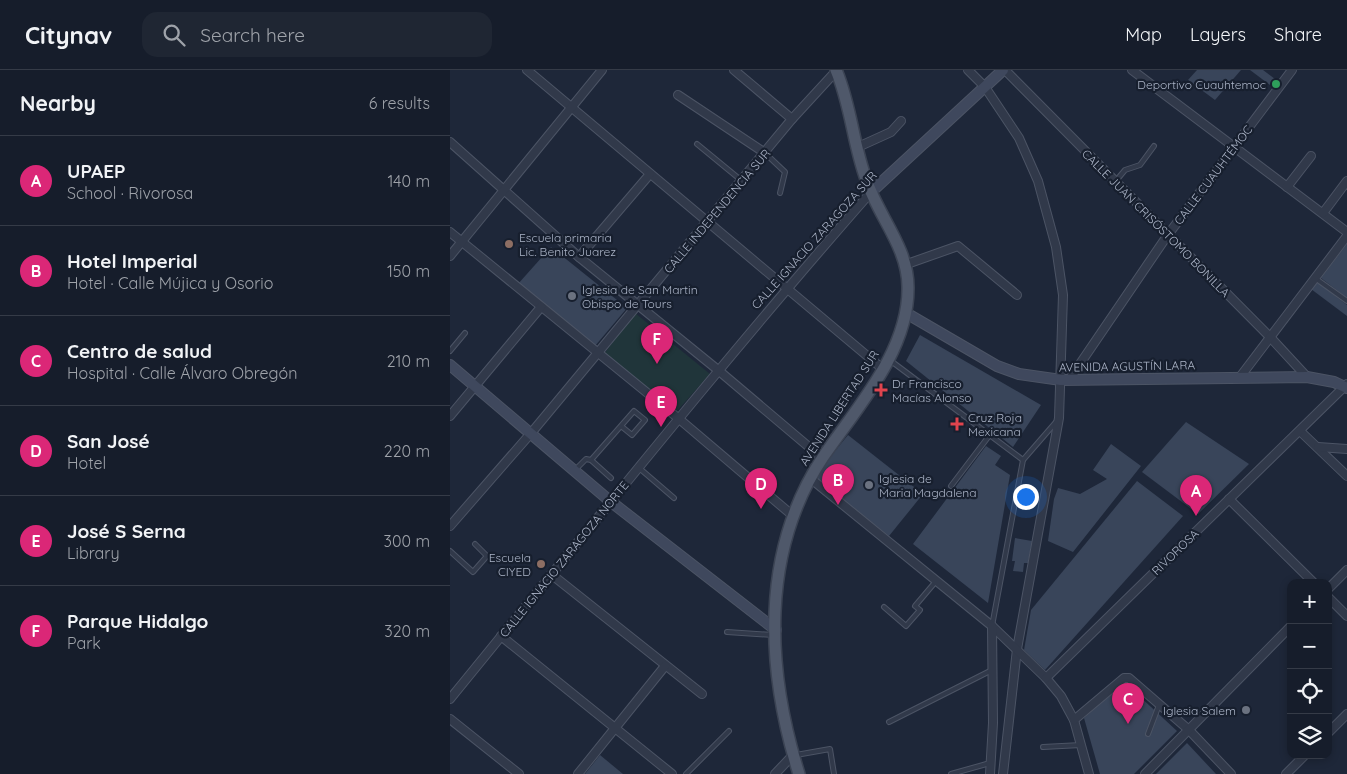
<!DOCTYPE html>
<meta charset="utf-8">
<style>
body{margin:0;font-family:Quicksand,sans-serif;background:#1f2633;color:#f1f3f6}
.controls{position:absolute;right:15px;bottom:15px;display:grid;overflow:hidden;border-radius:10px;box-shadow:0 2px 8px #0003}
.controls button{width:45px;height:45px;display:grid;place-items:center;padding:0;border:0;border-bottom:1px solid #353b47;background:#161d2b;color:#f1f3f6;font:25px sans-serif}
.you{position:absolute;left:575px;top:426px;width:18px;height:18px;margin:-12px;border:4px solid #fff;border-radius:50%;background:#1a73e8;box-shadow:0 0 0 8px #1a73e833}
.badge{display:grid;place-items:center;width:32px;height:32px;border-radius:50%;background:#db2777;color:#fff;font-size:16px;font-weight:700}
.pin{position:absolute;translate:-50% -41px;filter:drop-shadow(0 1px 2px #0008)}
.pin::after{content:'';position:absolute;top:26px;width:18px;height:15px;background:inherit;clip-path:polygon(0 0,100% 0,50% 100%)}
.list{margin:0;padding:0;list-style:none}
h2{display:flex;justify-content:space-between;align-items:center;height:65px;margin:0;padding:0 20px;font-size:21px}
h2 small{font-size:16px;font-weight:400;color:#9ea2a9}
.list li{display:grid;grid-template-columns:32px 1fr auto;gap:15px;align-items:center;box-sizing:border-box;height:90px;padding:0 20px;border-top:1px solid #353b47}
.list b{display:block;font-size:19px;white-space:nowrap}
.list p{margin:0;font-size:16px;white-space:nowrap;color:#9ea2a9}
.list em{font-size:16px;font-style:normal;color:#9ea2a9}
.icon{flex:none;width:28px;height:28px;fill:none;stroke:currentColor;stroke-width:2;stroke-linecap:round;stroke-linejoin:round}
.map{position:relative;flex:none;width:897px;height:704px;overflow:hidden}
header{display:flex;align-items:center;gap:30px;box-sizing:border-box;height:70px;padding:0 25px;background:#161d2b;border-bottom:1px solid #353b47}
header strong{font-size:24px}
nav{display:flex;gap:28px;margin-inline-start:auto;font-size:18px}
.search{width:350px;height:45px;background:#1f2633;display:flex;align-items:center;gap:12px;box-sizing:border-box;padding:0 18px;border-radius:15px;color:#9ea2a9;font-size:19px}
main{display:flex}
aside{flex:1;background:#161d2b}
.map>svg:first-child{display:block}
.green{fill:#20353a}
.building{fill:#39455a}
.lines{fill:none;stroke-linecap:round;stroke-linejoin:round}
.lane-casing{stroke:#4c5465;stroke-width:6}
.street-casing{stroke:#4c5465;stroke-width:10}
.secondary-casing{stroke:#4c5465;stroke-width:12}
.primary-casing{stroke:#3b4353;stroke-width:14}
.lane{stroke:#31394a;stroke-width:4}
.street{stroke:#31394a;stroke-width:8}
.secondary{stroke:#3f485d;stroke-width:10}
.primary{stroke:#4f586a;stroke-width:11}
.leisure-dot{fill:#2e9e5b;stroke:#171f2e;stroke-width:2}
.education-dot{fill:#8d6e63;stroke:#171f2e;stroke-width:2}
.worship-dot{fill:#6b7280;stroke:#171f2e;stroke-width:2}
.health-dot{fill:#e0444e;stroke:#171f2e;stroke-width:2}
.labels{text-anchor:middle;dominant-baseline:central;stroke-width:4.5;stroke-linejoin:round;paint-order:stroke}
.poi-label{font-size:12px;fill:#abb4c7;stroke:#171f2e;text-anchor:start}
.street-label{font-size:12px;fill:#abb4c7;stroke:#171f2e}
</style>
<header>
<strong>Citynav</strong>
<div class="search"><svg class="icon" aria-label="search" viewBox="0 0 24 24"><circle cx="10" cy="10" r="6"/><path d="M15 15l6 6"/></svg>Search here</div>
<nav><a>Map</a><a>Layers</a><a>Share</a></nav>
</header>
<main>
<aside>
<h2>Nearby<small>6 results</small></h2>
<ul class="list">
<li><span class="badge">A</span><div><b>UPAEP</b><p>School · Rivorosa</p></div><em>140 m</em></li>
<li><span class="badge">B</span><div><b>Hotel Imperial</b><p>Hotel · Calle Mújica y Osorio</p></div><em>150 m</em></li>
<li><span class="badge">C</span><div><b>Centro de salud</b><p>Hospital · Calle Álvaro Obregón</p></div><em>210 m</em></li>
<li><span class="badge">D</span><div><b>San José</b><p>Hotel</p></div><em>220 m</em></li>
<li><span class="badge">E</span><div><b>José S Serna</b><p>Library</p></div><em>300 m</em></li>
<li><span class="badge">F</span><div><b>Parque Hidalgo</b><p>Park</p></div><em>320 m</em></li>
</ul>
</aside>
<div class="map">
<svg width="897" height="704" viewBox="0 0 897 704">
<rect width="100%" height="100%" fill="#1e2739"/>
<path class="green" d="M185,243L260,304L226,342L154,284Z"/>
<g class="building">
<path d="M747,0H791L765,30L738,10Z"/>
<path d="M800,0H813L825,9L820,15Z"/>
<path d="M897,174V228L871,208Z"/>
<path d="M101,177L177,238L145,276L68,214Z"/>
<path d="M867,212L897,235V246L861,219Z"/>
<path d="M470,265L591,335L563,377L456,291Z"/>
<path d="M736,352L799,394L748,444L692,402Z"/>
<path d="M398,365L473,424L439,466L364,407Z"/>
<path d="M661,374L691,396L623,482L598,471L604,429L608,418L630,424L657,409L643,400Z"/>
<path d="M536,376L551,386L545,395L560,405L538,533L463,474Z"/>
<path d="M687,411L733,446L595,600L574,580L581,540Z"/>
<path d="M565,468L582,471L578,493H574L573,502L563,501L565,491H562Z"/>
<path d="M674,612L727,661L684,704H650L634,648Z"/>
<path d="M737,673L766,704H706Z"/>
<path d="M150,685L173,704H135Z"/>
</g>
<g class="lines">
<defs>
<g id="lane">
<path d="M247,74L292,111"/>
<path d="M315,83L335,102L330,123"/>
<path d="M665,112L675,100L690,95L704,76"/>
<path d="M865,208L897,231"/>
<path d="M0,281L15,263"/>
<path d="M441,291L573,390"/>
<path d="M141,390L184,341L195,350L182,365L171,356"/>
<path d="M188,397L224,428"/>
<path d="M125,400L136,389L141,390L161,408"/>
<path d="M501,416L539,366"/>
<path d="M0,481L23,502L37,486L25,474"/>
<path d="M434,537L456,556L470,540L465,536L487,510"/>
<path d="M542,556L573,390L606,352"/>
<path d="M277,562L323,565"/>
<path d="M439,652L542,600"/>
<path d="M698,664L709,635"/>
<path d="M593,677L631,675"/>
<path d="M346,685L380,679L384,704"/>
<path d="M236,704L279,661"/>
<path d="M501,704L540,693"/>
</g>
<g id="street">
<path d="M77,0L434,300"/>
<path d="M284,0L342,49"/>
<path d="M518,0L535,17L569,68L588,111L606,177L613,225L609,348L567,579L553,704"/>
<path d="M555,0L820,267L857,307"/>
<path d="M682,0L897,162"/>
<path d="M228,25L315,83"/>
<path d="M0,72L129,187L268,300L372,388"/>
<path d="M408,77L441,62L451,51"/>
<path d="M837,117L861,86"/>
<path d="M873,143L897,111"/>
<path d="M0,162L228,348L342,445"/>
<path d="M0,186L152,0"/>
<path d="M129,187L200,104"/>
<path d="M457,194L508,176L567,225"/>
<path d="M790,307L897,166"/>
<path d="M619,310L717,166L842,0"/>
<path d="M0,346L91,237"/>
<path d="M850,361L897,406"/>
<path d="M868,377L897,379"/>
<path d="M360,408L542,556L596,608L611,626L624,650L639,704"/>
<path d="M779,429L864,513"/>
<path d="M0,456L82,362L342,49L387,0"/>
<path d="M101,504L252,624"/>
<path d="M878,519L897,500"/>
<path d="M878,527L897,546"/>
<path d="M51,566L222,704"/>
<path d="M596,608L897,314"/>
<path d="M0,629C139,459 276,287 421,122"/>
<path d="M0,649L69,704"/>
<path d="M624,650L674,608H679L739,660L781,704"/>
<path d="M878,663L897,644"/>
<path d="M128,704L215,596"/>
<path d="M325,704L343,685"/>
<path d="M540,704L543,653L542,556"/>
<path d="M695,704L841,556"/>
<path d="M836,704L855,685"/>
</g>
<g id="secondary">
<path d="M421,122L553,0"/>
<path d="M456,243L547,296L569,304L611,310L857,307L884,312L897,318"/>
<path d="M0,295L160,431L326,560"/>
</g>
<path id="primary" d="M349,704C316,599 310,482 373,387C407,337 459,281 458,217C458,177 428,146 416,109C403,74 401,35 386,0"/>
</defs>
<use href="#lane" class="lane-casing"/>
<use href="#street" class="street-casing"/>
<use href="#secondary" class="secondary-casing"/>
<use href="#primary" class="primary-casing"/>
<use href="#lane" class="lane"/>
<use href="#street" class="street"/>
<use href="#secondary" class="secondary"/>
<use href="#primary" class="primary"/>
</g>
<circle class="leisure-dot" cx="826" cy="14" r="5"/>
<g class="education-dot">
<circle cx="59" cy="174" r="5"/>
<circle cx="91" cy="494" r="5"/>
</g>
<g class="worship-dot">
<circle cx="122" cy="226" r="5"/>
<circle cx="419" cy="415" r="5"/>
<circle cx="796" cy="640" r="5"/>
</g>
<g class="health-dot">
<path d="M428.5 312.5h5v5h5v5h-5v5h-5v-5h-5v-5h5z"/>
<path d="M504.5 346.5h5v5h5v5h-5v5h-5v-5h-5v-5h5z"/>
</g>
<g class="labels">
<g class="poi-label">
<text x="816" y="14" text-anchor="end">Deportivo Cuauhtemoc</text>
<text x="69" y="167">Escuela primaria<tspan x="69" dy="14">Lic. Benito Juarez</tspan></text>
<text x="132" y="219">Iglesia de San Martin<tspan x="132" dy="14">Obispo de Tours</tspan></text>
<text x="442" y="313">Dr Francisco<tspan x="442" dy="14">Macías Alonso</tspan></text>
<text x="518" y="347">Cruz Roja<tspan x="518" dy="14">Mexicana</tspan></text>
<text x="429" y="408">Iglesia de<tspan x="429" dy="14">Maria Magdalena</tspan></text>
<text x="81" y="487" text-anchor="end">Escuela<tspan x="81" dy="14">CIYED</tspan></text>
<text x="786" y="640" text-anchor="end">Iglesia Salem</text>
</g>
<g class="street-label">
<text transform="translate(763 105) rotate(-53)">CALLE CUAUHTÉMOC</text>
<text transform="translate(267 141) rotate(-50)">CALLE INDEPENDENCIA SUR</text>
<text transform="translate(706 153) rotate(45)">CALLE JUAN CRISÓSTOMO BONILLA</text>
<text transform="translate(364 170) rotate(-48)">CALLE IGNACIO ZARAGOZA SUR</text>
<text transform="translate(677 296) rotate(-1)">AVENIDA AGUSTÍN LARA</text>
<text transform="translate(389 338) rotate(-57)">AVENIDA LIBERTAD SUR</text>
<text transform="translate(725 482) rotate(-44)">RIVOROSA</text>
<text transform="translate(114 489) rotate(-51)">CALLE IGNACIO ZARAGOZA NORTE</text>
</g>
</g>
</svg>
<div class="controls">
<button>+</button>
<button>−</button>
<button><svg class="icon" aria-label="locate" viewBox="0 0 24 24"><circle cx="12" cy="12" r="6"/><path d="M12 2v4M12 18v4M2 12h4M18 12h4"/></svg></button>
<button><svg class="icon" aria-label="layers" viewBox="0 0 24 24"><path d="M12 4l9 5-9 5-9-5zM3 14l9 5 9-5"/></svg></button>
</div>
<div class="you"></div>
<div class="pin badge" style="left:746px;top:446px">A</div>
<div class="pin badge" style="left:388px;top:435px">B</div>
<div class="pin badge" style="left:678px;top:654px">C</div>
<div class="pin badge" style="left:311px;top:439px">D</div>
<div class="pin badge" style="left:211px;top:357px">E</div>
<div class="pin badge" style="left:207px;top:294px">F</div>
</div>
</main>
